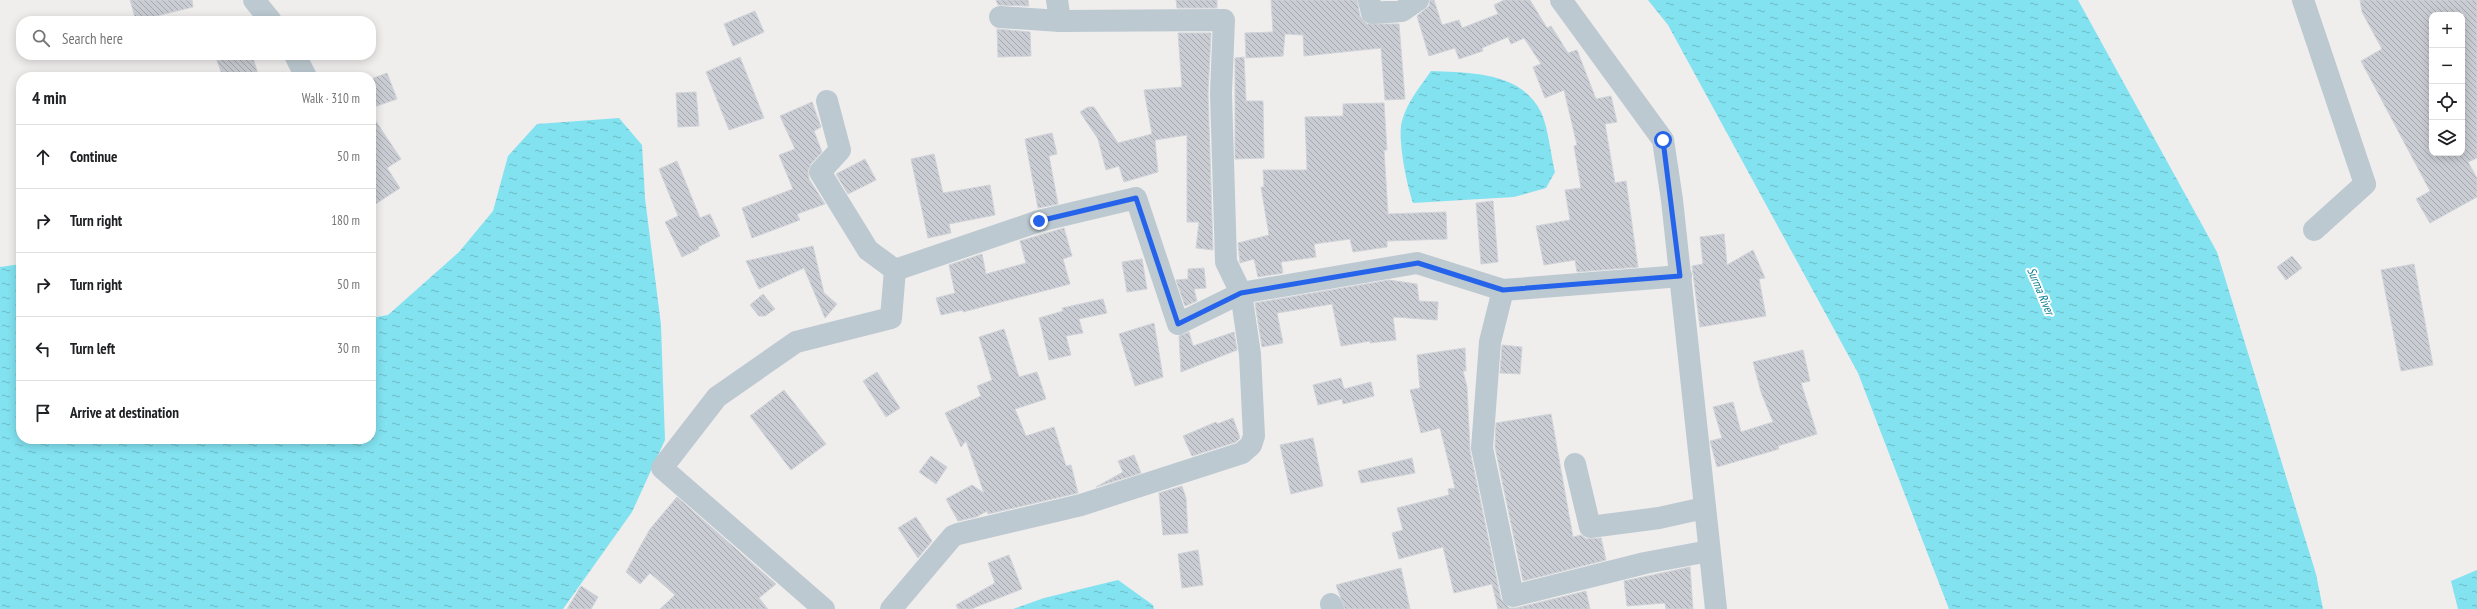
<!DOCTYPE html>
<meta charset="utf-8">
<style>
body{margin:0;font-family:"PT Sans Narrow",sans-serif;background:#f6f6f6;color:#202124}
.controls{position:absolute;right:12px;top:12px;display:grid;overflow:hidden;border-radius:8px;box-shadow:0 2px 10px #0003}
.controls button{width:36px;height:36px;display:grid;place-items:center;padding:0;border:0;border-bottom:1px solid #e0e0e0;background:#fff;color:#202124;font:20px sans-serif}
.stop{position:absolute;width:12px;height:12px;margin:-9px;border:3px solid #2563eb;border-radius:50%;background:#fff}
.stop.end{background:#2563eb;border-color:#fff;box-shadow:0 1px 4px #0008}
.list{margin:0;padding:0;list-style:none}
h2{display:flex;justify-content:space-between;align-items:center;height:52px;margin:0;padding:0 16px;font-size:17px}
h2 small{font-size:13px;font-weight:400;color:#757577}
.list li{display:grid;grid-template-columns:26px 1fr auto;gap:12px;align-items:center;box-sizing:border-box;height:64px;padding:0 16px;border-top:1px solid #e0e0e0}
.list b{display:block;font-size:15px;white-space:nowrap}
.list em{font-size:13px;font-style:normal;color:#757577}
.icon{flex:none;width:22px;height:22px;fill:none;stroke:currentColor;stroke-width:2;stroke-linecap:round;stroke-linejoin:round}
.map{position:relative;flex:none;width:2477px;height:609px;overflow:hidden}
.search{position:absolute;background:#fff;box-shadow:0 2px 10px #0003;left:16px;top:16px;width:360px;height:44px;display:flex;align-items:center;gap:10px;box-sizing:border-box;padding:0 14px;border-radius:16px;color:#757577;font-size:15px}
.panel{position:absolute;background:#fff;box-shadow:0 2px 10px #0003;left:16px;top:72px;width:360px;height:372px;border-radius:16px}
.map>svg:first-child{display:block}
.water{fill:url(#water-ripples)}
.building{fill:url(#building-back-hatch);stroke:#d0d4d9;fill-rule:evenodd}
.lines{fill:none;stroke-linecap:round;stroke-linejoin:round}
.minor{stroke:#bcc9d0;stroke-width:22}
.route{stroke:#2563eb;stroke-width:5}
.labels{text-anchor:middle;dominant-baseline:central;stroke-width:4;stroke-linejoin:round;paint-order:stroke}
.water-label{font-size:12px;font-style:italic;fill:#077d8f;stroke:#fff}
</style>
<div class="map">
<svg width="2477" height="609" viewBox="0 0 2477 609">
<defs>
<pattern id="water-ripples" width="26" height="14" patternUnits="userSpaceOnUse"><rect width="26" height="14" fill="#82e2f0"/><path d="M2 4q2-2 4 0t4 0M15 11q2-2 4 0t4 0" fill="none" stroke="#6cbac5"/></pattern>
<pattern id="building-back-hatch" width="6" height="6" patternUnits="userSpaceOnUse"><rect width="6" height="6" fill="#c9ccd2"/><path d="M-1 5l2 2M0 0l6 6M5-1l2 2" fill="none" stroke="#a5a8ad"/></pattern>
</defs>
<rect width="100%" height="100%" fill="#f0eded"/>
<g class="water">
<path d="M1648,0H2078L2217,252L2316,574L2323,609H1949L1858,373L1668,25Z"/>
<path d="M1431,71C1470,73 1520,71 1541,112C1548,127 1551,155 1555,172L1546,188L1514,197L1413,203C1407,186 1397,138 1402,121C1407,102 1420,87 1431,71Z"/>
<path d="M619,118L642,145L645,198L661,325L665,440L632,512L563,609H0V267L21,264V439H371V318L388,315L459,252L493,211L508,156L537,124Z"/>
<path d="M2477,570V609H2458L2451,581Z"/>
<path d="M1118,580L1153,605L1154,609H1013L1044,598Z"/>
</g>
<g class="building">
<path d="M130,0H192L193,7L136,21Z"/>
<path d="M996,0H1028L1029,6L998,5Z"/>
<path d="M1176,0H1217V8H1177Z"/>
<path d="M1271,0H1357L1360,16L1367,24H1399L1405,99L1385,100L1381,48L1304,56L1303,35L1285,34L1283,56L1246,58L1245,33L1273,32Z"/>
<path d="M1430,0H1434L1442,25L1459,20L1462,28L1498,14L1494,5L1504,0H1530L1547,28L1551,26L1568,53L1577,50L1596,99L1611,96L1617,122L1605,124L1615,183L1626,181L1638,267L1577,272L1575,260L1544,265L1536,226L1570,220L1565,190L1581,188L1574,146L1577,145L1564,90L1545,98L1533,67L1541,64L1524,38L1511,44L1508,37L1482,48L1483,51L1459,59L1455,48L1429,56L1417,16L1429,6Z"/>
<path d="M2360,0H2477V158L2468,162L2477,178V197L2430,223L2416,199L2430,191L2361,61L2382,49L2362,12ZM2432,15H2462V153H2432Z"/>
<path d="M755,11L764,32L733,46L724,24Z"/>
<path d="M997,29L1030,32L1031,56L998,57Z"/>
<path d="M1178,33H1211L1208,93L1213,250L1196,248L1199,222H1187V135L1155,140L1158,172L1124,182L1119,166L1106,170L1098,139L1080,112L1088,107H1094L1118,143L1152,134L1144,90L1182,87Z"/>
<path d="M215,55H252L259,77H223Z"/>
<path d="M740,57L764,118L729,130L706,72Z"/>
<path d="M1244,57L1246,101H1263L1264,158L1235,159V58Z"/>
<path d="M387,73L397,99L371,108V79Z"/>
<path d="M696,92L699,126L678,127L676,93Z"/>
<path d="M812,102L821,127L814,131L822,152L811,164L808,171L809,179L825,204L797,214L800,220L752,238L742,208L793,189L779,155L795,149L780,116Z"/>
<path d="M1384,103L1387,150H1384L1388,214L1446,212L1447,239L1387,241V247L1353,252L1350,239L1314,244L1316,257L1281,262L1283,273L1258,277L1254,259L1240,263L1238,243L1269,235L1261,187H1264L1263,170H1307L1305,117L1343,116V104Z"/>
<path d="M371,114L401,159L387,168L400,188L371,207Z"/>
<path d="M1052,133L1057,154L1049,156L1058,204L1038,208L1025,139Z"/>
<path d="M934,154L943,193L990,185L995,215L949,224L951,233L928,238L911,159Z"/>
<path d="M865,159L876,180L848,194L836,174Z"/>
<path d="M677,161L700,218L710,214L720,236L698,247L699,249L682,257L665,222L678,216L659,169Z"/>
<path d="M1493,201L1498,262L1481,264L1476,203Z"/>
<path d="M1064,228L1072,256L1063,259L1070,284L963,312V310L941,315L936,298L955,293L949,265L982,254L986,274L1026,263L1020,241Z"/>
<path d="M1724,234L1727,265L1753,250L1765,278L1759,279L1766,316L1700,327L1692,266L1703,264L1700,237Z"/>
<path d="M813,246L824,293L837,304L825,318L804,268L759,289L746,261Z"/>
<path d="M2292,256L2302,268L2286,280L2277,267Z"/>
<path d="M1142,259L1147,289L1127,292L1122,262Z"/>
<path d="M2414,264L2433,365L2401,371L2381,270Z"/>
<path d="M1204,268L1206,288L1194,289L1197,301L1185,306L1176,280L1188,279V269Z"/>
<path d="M1389,280L1417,284L1419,301L1438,302L1437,320L1393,317L1396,340L1370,343V341L1341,346L1332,304L1277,313L1283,343L1262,347L1255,303Z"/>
<path d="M763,294L775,309L765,316H759L750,305Z"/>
<path d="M1103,299L1107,313L1079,319L1083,333L1066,336L1071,355L1049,360L1039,318L1063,311L1062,308Z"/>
<path d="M1154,323L1163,377L1135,386L1119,334Z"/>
<path d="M1004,329L1019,377L1037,372L1046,399L1015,409L1026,436L1054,427L1066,466L1071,465L1078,493L988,514L987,511L976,517L958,521L946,499L972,485L984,493L966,441L961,447L945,413L981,396L977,386L992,380L979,337Z"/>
<path d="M1189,332L1193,346L1234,332L1237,350L1181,372L1179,336Z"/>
<path d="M1502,345L1522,347L1520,374L1500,373Z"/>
<path d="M1465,348L1466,371H1463L1467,387L1470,451L1501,599L1509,608H1516L1586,591L1590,609H1498L1492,584L1454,593L1443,547L1399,559L1392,533L1403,530L1397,508L1449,495L1448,489L1455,488L1440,428L1421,433L1410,390L1420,388L1417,355Z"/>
<path d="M1803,350L1810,381L1801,383L1817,434L1778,446L1779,449L1717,467L1710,441L1722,438L1713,407L1733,402L1741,432L1773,422L1761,392L1753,362Z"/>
<path d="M877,372L900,408L886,417L863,381Z"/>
<path d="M1341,378L1344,389L1371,382L1374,396L1343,404L1342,399L1318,405L1313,385Z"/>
<path d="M784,390L826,444L791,470L750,416Z"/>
<path d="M1551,414L1573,537L1581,535L1586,539L1601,538L1606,560L1523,581L1495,447L1496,423Z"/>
<path d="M1233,418L1240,438L1236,442L1192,456L1183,436L1216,422L1217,424Z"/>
<path d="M1313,438L1323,486L1291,494L1280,445Z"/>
<path d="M1134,455L1141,473L1096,487L1123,472L1118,461Z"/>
<path d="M931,456L947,467L936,484L919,472Z"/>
<path d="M1412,458L1415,473L1361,483L1358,471Z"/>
<path d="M1182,486L1186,498L1188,533L1163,535L1159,493Z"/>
<path d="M677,497L776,584L759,598L768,609H660L675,595L650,573L640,584L626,572L650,529Z"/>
<path d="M916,517L932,541L918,558L898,528Z"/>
<path d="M1198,550L1203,585L1182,588L1178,554Z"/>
<path d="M1009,555L1022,589L971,609H958L956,605L995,583L988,563Z"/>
<path d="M1690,567L1693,609H1666L1665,603L1627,606L1624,581Z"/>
<path d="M1401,568L1410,609H1345L1336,585Z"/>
<path d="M581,586L598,597L591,609H567Z"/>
</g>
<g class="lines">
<g class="minor">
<path d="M254,0L271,21"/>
<path d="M1057,0L1060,21"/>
<path d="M1369,0L1372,13L1402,11L1418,0"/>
<path d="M1561,0L1663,140L1672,200L1716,609"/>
<path d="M2303,0L2365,184L2314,230"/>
<path d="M295,55L306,77"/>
<path d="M827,101L840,150L820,172L868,250L895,270"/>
<path d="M1503,290L1490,342L1482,448L1513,596L1645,563L1709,551"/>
<path d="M1575,464L1590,527L1659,518L1704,508"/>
<path d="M1331,604L1333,609"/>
<path d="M824,609L662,468L717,397L796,342L891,318L895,270L1039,221L1136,198L1178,324L1241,293L1417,263L1503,290L1681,276"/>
<path d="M891,609L953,536L958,534L1081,505L1242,453L1251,445L1254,436L1250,354L1241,293L1226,262L1221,93L1224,20L1060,21L1000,17"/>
</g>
</g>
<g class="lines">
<path class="route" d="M1039,221L1136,198L1178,324L1241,293L1418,263L1503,290L1680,276L1663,140"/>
</g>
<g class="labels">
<g class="water-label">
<text transform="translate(2041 291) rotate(67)">Surma River</text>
</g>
</g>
</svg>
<div class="controls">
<button>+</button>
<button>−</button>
<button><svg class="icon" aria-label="locate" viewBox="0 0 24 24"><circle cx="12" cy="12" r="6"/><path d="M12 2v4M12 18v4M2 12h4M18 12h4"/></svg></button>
<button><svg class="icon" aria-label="layers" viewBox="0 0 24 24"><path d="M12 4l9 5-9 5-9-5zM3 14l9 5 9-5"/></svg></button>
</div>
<div class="stop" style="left:1663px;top:140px"></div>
<div class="stop end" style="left:1039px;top:221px"></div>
<div class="search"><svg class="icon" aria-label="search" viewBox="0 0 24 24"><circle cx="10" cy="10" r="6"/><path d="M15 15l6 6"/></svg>Search here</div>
<section class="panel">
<h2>4 min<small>Walk · 310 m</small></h2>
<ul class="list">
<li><svg class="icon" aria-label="ahead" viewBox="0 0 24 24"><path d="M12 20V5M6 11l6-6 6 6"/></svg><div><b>Continue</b></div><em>50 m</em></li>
<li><svg class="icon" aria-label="right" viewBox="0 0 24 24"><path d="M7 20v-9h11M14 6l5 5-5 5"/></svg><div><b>Turn right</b></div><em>180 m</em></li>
<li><svg class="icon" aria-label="right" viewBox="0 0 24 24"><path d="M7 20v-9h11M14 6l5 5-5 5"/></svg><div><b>Turn right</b></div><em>50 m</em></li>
<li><svg class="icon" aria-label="left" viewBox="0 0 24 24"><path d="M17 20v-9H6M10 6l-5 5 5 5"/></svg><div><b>Turn left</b></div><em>30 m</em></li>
<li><svg class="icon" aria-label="arrive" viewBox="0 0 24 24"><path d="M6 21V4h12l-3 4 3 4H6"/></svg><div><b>Arrive at destination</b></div></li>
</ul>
</section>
</div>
